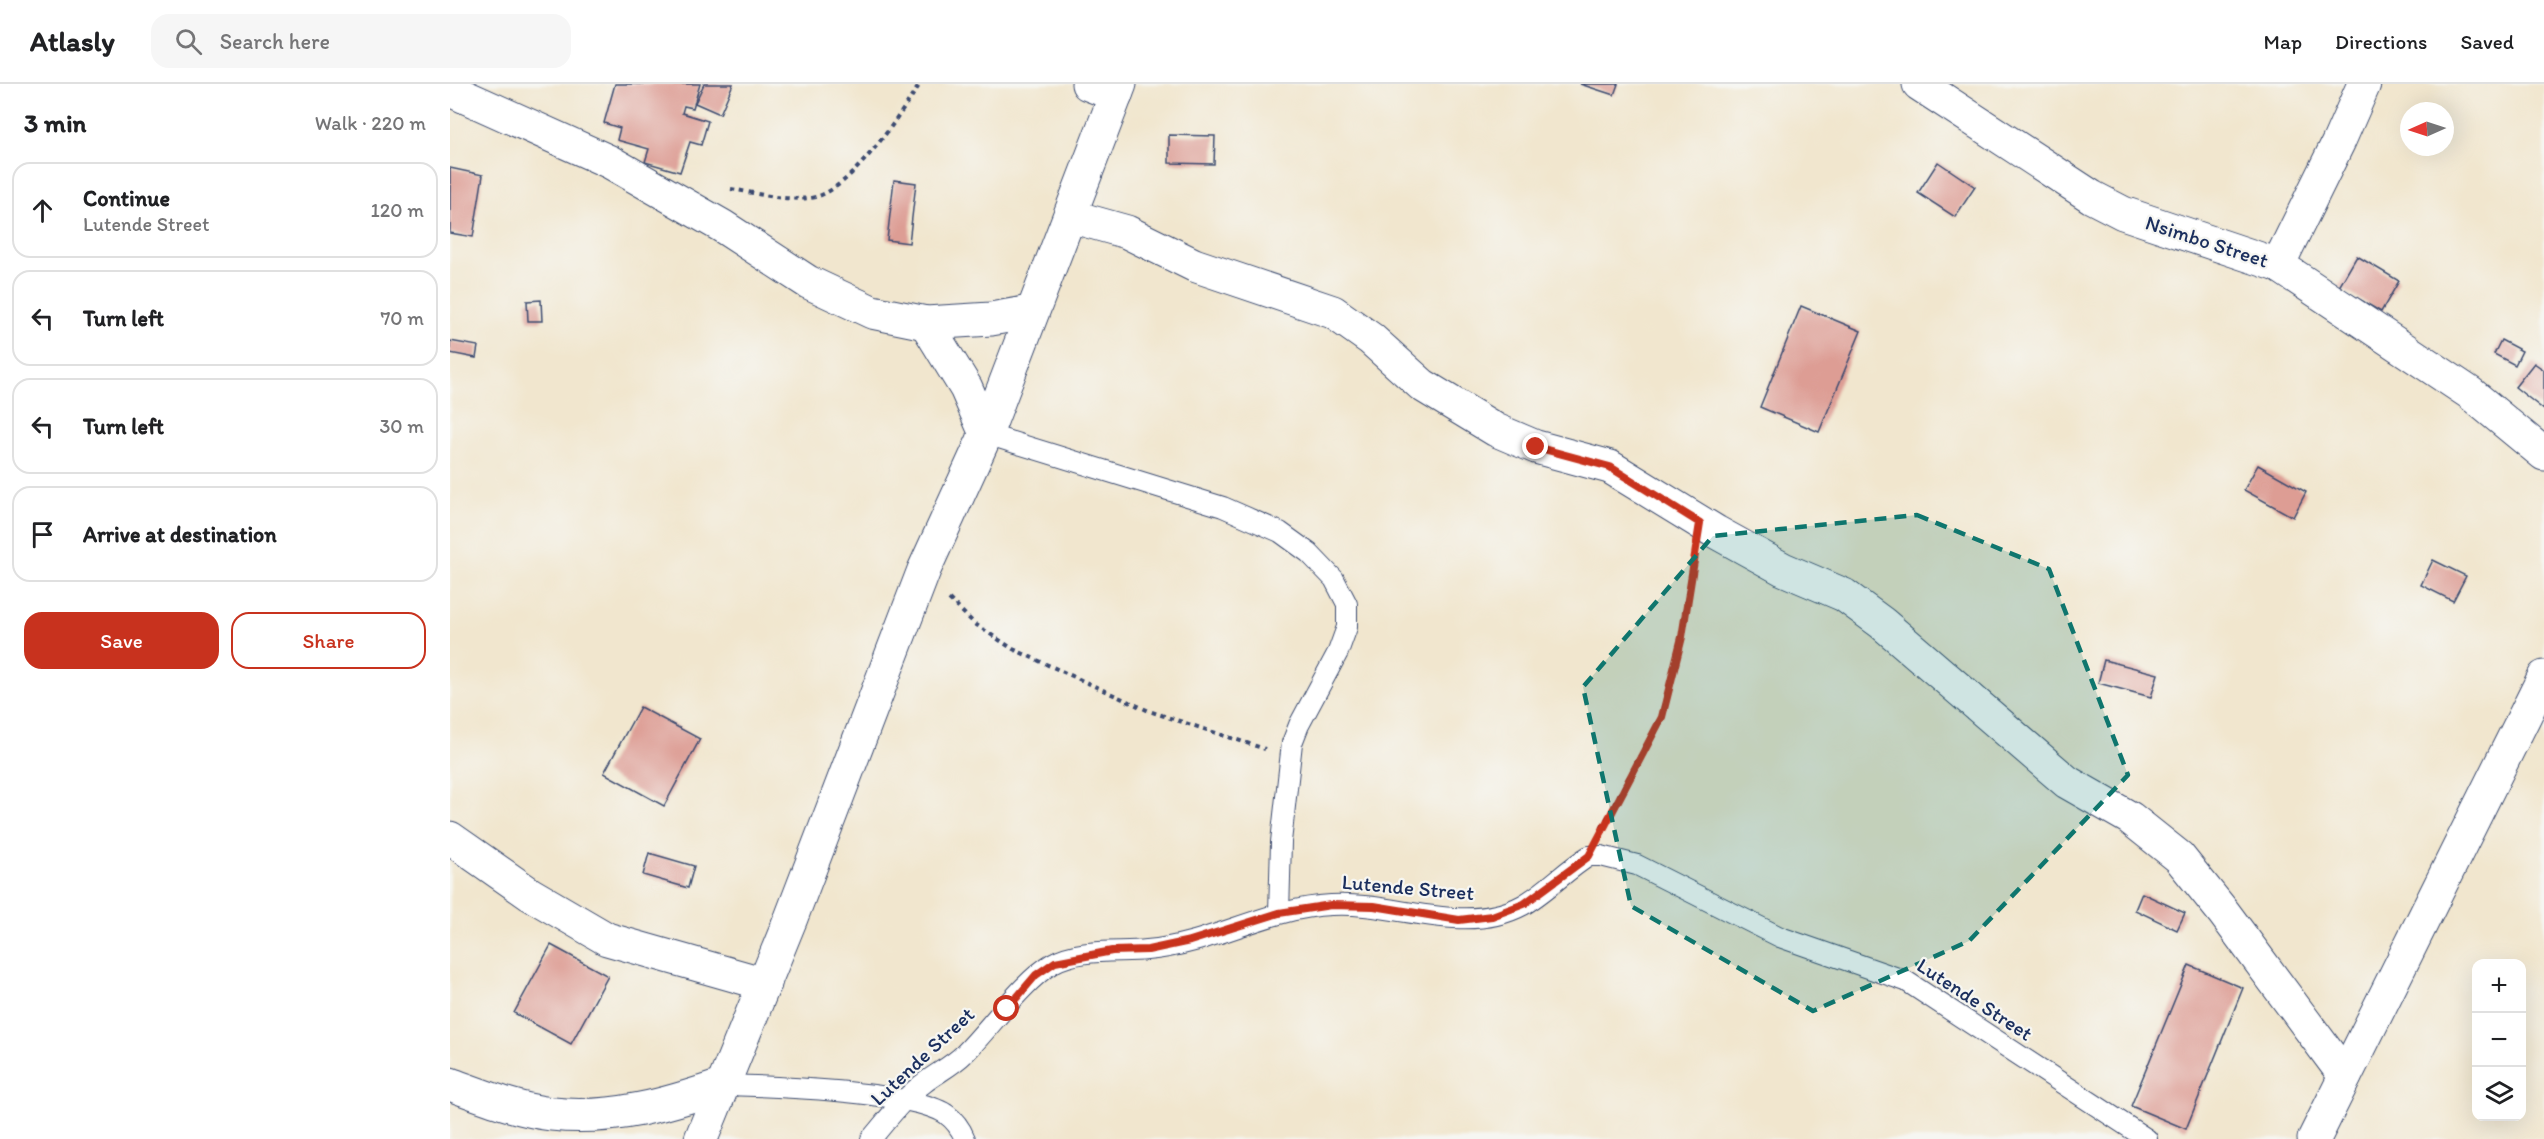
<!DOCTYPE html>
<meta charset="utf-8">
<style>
body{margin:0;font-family:Itim,sans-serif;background:#f6f6f6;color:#202124}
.controls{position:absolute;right:18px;bottom:18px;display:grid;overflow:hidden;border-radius:12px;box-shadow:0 6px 24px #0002}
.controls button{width:54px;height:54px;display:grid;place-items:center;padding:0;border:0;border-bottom:2px solid #e0e0e0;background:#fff;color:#202124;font:30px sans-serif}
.compass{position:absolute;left:1950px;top:18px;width:54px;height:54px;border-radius:50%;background:#fff;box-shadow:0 6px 24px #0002;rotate:267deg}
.stop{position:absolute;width:18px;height:18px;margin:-14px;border:4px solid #c8321e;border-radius:50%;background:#fff}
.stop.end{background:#c8321e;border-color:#fff;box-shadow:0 2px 6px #0008}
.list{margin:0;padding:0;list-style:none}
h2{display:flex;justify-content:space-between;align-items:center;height:78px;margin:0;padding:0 24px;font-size:26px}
h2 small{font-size:20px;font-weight:400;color:#757577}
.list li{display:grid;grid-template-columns:39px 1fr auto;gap:18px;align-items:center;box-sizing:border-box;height:96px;margin:0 12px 12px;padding:0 12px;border:2px solid #e0e0e0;border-radius:18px}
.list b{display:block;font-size:22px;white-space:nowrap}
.list p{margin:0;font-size:20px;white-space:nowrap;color:#757577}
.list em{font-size:20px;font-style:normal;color:#757577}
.actions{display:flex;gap:12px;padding:18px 24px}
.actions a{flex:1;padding:14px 0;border:2px solid #c8321e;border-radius:18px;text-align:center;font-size:21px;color:#c8321e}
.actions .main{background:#c8321e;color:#fff}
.icon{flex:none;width:33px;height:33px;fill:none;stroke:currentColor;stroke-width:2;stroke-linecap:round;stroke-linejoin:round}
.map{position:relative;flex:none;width:2094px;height:1055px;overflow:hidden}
header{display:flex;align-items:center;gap:36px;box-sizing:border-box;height:84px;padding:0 30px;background:#fff;border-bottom:2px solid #e0e0e0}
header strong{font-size:28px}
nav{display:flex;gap:33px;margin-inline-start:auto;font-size:21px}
.search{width:420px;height:54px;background:#f6f6f6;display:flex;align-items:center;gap:15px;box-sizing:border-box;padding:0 21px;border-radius:18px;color:#757577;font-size:22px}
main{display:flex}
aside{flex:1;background:#fff}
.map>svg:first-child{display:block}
.building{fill:#dd9d94}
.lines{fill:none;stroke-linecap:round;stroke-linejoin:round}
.lane-casing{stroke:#3b4a6f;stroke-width:22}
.street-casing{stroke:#3b4a6f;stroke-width:35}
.path{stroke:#3b4a6f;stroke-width:4;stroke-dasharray:4.5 4.5;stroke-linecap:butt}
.lane{stroke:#fff;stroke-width:20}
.street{stroke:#fff;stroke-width:33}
.route{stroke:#c8321e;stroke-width:8}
.marked{fill:#0f766e;fill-opacity:0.2;stroke:#0f766e;stroke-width:4.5;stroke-dasharray:12 8;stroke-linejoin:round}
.labels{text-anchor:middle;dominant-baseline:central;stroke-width:4.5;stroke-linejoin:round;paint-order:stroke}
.street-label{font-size:21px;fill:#1b2f5e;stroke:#f6f6f2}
</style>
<header>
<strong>Atlasly</strong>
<div class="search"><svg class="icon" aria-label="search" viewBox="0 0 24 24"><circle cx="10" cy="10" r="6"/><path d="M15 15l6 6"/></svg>Search here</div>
<nav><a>Map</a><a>Directions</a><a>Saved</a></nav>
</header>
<main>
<aside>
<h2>3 min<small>Walk · 220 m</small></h2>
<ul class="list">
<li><svg class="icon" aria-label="ahead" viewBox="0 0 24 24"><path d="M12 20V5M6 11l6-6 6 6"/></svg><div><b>Continue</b><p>Lutende Street</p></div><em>120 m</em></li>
<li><svg class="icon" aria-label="left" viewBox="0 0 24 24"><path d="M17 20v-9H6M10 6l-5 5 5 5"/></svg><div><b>Turn left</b></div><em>70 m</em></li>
<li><svg class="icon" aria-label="left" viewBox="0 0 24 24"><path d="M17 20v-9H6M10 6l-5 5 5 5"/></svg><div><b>Turn left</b></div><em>30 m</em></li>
<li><svg class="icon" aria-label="arrive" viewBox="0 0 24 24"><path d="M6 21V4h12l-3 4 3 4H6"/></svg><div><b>Arrive at destination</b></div></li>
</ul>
<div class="actions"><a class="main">Save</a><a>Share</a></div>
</aside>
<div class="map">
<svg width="2094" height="1055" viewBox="0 0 2094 1055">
<rect width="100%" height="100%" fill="#f6f6f2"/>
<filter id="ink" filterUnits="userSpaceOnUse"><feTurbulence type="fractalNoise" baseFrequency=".0167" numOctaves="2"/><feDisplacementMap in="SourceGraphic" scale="12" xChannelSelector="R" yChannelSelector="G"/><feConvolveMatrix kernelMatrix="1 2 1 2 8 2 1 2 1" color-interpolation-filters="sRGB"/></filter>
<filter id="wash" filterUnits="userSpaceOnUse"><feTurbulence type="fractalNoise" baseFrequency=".008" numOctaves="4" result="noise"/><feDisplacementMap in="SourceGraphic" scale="24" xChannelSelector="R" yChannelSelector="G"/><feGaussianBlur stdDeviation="1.35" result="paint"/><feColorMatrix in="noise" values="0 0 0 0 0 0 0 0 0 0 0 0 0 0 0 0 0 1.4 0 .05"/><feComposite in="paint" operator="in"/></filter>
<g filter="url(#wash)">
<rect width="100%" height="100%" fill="#f1e6ce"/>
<g id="blocks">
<g class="building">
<path d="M165,0H250L243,24L234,22L232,29L258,37L251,61L240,58L230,88L195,78L199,65L167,56L170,44L154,39Z"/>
<path d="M254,0H283L270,30L245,19Z"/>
<path d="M1130,0H1168L1164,11Z"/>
<path d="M719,51L765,52L764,80L719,79Z"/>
<path d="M1488,78L1525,103L1505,133L1468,109Z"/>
<path d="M0,84L33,91L23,153L0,149Z"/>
<path d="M444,96L466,99L459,159L437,156Z"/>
<path d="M1907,172L1949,197L1931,228L1889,203Z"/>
<path d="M91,216L92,237H78L77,217Z"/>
<path d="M1351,222L1411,247L1369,348L1310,323Z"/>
<path d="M2051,256L2072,267L2065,281L2044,270Z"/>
<path d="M0,257L28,262L26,274L0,269Z"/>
<path d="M2084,279L2094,286V326L2065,303Z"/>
<path d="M1808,381L1856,408L1843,433L1794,406Z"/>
<path d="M1983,476L2016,492L2003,517L1971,501Z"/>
<path d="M1654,576L1708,590L1701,613L1648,599Z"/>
<path d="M190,623L250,655L214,722L154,689Z"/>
<path d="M199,769L244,782L238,804L193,791Z"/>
<path d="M1692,809L1735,829L1727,846L1685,826Z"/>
<path d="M101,861L158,892L121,960L64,929Z"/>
<path d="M1739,881L1793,904L1736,1045L1681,1022Z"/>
</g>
</g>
</g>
<g filter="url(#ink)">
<use href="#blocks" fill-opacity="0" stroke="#3b4a6f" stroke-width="1.5"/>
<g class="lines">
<defs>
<g id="lane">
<path d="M536,350L773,423L830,448L859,469L884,495L897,520V543L888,568L849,641L842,659L831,758L829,829"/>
<path d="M274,1001C320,1002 461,1007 496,1030C506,1037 511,1045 515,1055"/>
<path d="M421,1055C438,1035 453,1014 474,999C487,989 503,981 514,970C540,944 573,897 603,879C629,864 668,869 697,866C760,861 817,824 881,821C945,817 1014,853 1073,821C1096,808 1116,786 1139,772H1151L1187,781L1330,853L1456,897L1697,1055"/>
</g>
<g id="street">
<path d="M638,0L666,11"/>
<path d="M1469,0L1642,113L1673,129L1828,181L2020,309L2094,370"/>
<path d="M0,6L160,78L272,142L358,198L422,228L476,239L541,235L580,228"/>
<path d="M620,132L677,148L744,181L883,228L921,255L972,301L1046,346L1086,363L1160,383L1266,448L1333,485L1394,511L1432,539L1617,698L1680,734L1729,773L1774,829L1895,992"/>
<path d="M1828,181L1889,57L1914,0"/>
<path d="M476,239L516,304L536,350"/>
<path d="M0,754L80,810L157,855L315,900"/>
<path d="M0,1000C33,1012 67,1026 102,1030C161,1037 219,1020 274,1001"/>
<path d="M251,1055L341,834L474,486L536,350L670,0"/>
<path d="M1864,1055L2094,593"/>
</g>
</defs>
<use href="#lane" class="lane-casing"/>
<use href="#street" class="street-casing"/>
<g class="path">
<path d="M281,105C306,109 334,117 360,114C399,110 449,32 470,0"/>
<path d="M499,515L525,540L563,565L699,627L815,665"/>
<path d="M1152,744L1212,633L1232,553L1244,473"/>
</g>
<use href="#lane" class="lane"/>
<use href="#street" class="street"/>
</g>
</g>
<g class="lines" filter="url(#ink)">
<path class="route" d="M557,925L586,891L605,878L662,867L698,866L740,857L829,829L881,821L924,822L1009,836L1042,832L1074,820L1139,772L1212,633L1232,553L1250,439L1160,383L1086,363"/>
</g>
<path class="marked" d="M1467,431L1599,485L1678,691L1519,857L1363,927L1181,822L1133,603L1263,452Z"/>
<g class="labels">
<g class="street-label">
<text transform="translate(1757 157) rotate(18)">Nsimbo Street</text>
<text transform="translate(958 803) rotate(5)">Lutende Street</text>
<text transform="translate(1525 915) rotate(33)">Lutende Street</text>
<text transform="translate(472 972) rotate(-43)">Lutende Street</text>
</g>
</g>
</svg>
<div class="controls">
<button>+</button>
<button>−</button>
<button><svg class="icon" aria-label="layers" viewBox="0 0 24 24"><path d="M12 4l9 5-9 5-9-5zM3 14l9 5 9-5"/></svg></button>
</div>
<svg class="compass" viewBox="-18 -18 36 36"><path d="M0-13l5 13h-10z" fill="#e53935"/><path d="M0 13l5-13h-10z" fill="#757577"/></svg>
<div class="stop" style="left:557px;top:925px"></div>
<div class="stop end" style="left:1086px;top:363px"></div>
</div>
</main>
